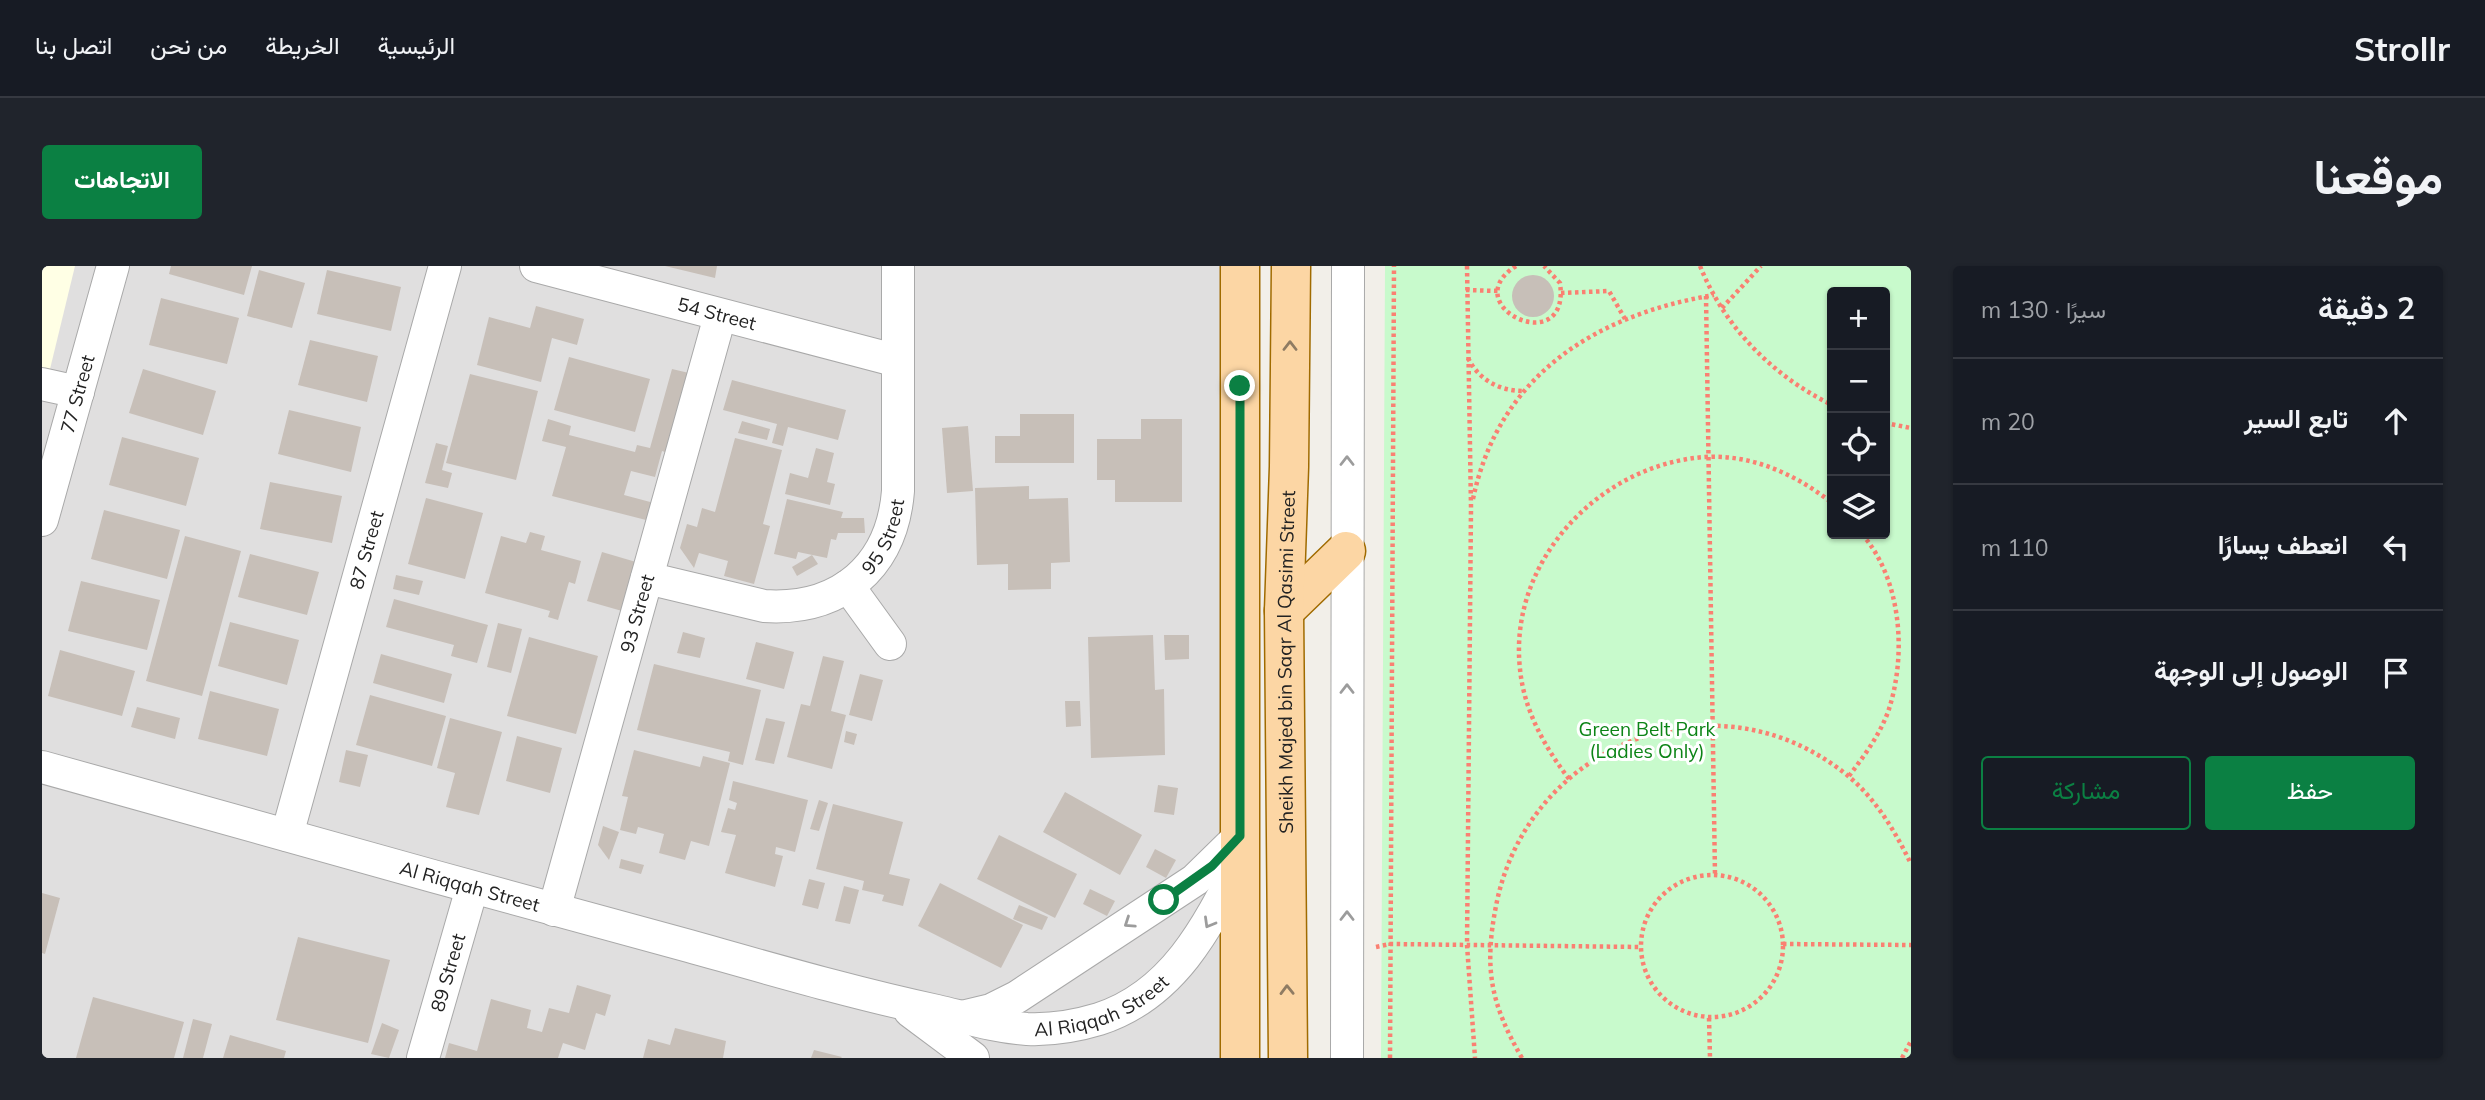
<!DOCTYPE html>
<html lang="ar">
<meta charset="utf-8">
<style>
body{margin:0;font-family:Mulish,Vazirmatn,sans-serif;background:#20242c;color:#f1f3f6;direction:rtl}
.controls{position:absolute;right:21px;top:21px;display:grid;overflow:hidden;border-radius:7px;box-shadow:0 2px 5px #0004}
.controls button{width:63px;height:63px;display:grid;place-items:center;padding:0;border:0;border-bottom:2px solid #363941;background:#171b24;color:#f1f3f6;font:35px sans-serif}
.stop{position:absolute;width:21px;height:21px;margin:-16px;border:5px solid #0b8043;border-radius:50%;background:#fff}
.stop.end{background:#0b8043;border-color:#fff;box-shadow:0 2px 7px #0008}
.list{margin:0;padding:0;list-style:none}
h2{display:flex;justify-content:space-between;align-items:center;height:91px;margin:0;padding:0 28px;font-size:30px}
h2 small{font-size:23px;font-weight:400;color:#9ea1a6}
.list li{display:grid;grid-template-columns:46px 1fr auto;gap:21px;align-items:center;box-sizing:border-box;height:126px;padding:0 28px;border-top:2px solid #363941}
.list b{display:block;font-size:26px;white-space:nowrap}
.list em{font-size:23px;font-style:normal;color:#9ea1a6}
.actions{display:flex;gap:14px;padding:21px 28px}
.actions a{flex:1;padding:16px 0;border:2px solid #0b8043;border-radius:7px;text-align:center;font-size:24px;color:#0b8043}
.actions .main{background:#0b8043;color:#fff}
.icon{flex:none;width:38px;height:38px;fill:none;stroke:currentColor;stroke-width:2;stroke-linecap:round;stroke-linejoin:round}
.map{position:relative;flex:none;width:1869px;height:792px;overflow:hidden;direction:ltr;border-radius:7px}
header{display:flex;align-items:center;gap:42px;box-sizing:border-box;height:98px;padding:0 35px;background:#171b24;border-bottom:2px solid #363941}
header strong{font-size:33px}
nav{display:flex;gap:38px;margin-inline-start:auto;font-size:24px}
.intro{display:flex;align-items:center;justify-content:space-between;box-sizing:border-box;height:168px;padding:0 42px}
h1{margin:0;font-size:49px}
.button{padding:18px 32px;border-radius:7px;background:#0b8043;color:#fff;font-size:24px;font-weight:700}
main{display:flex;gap:42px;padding:0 42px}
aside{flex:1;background:#171b24;border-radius:7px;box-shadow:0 2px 5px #0004}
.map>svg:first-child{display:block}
.residential{fill:#e0dfdf}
.education{fill:#ffffe5}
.park{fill:#c8facc;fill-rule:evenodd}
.building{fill:#c7bfb8}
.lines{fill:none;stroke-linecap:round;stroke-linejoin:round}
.minor-casing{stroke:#a9a9a9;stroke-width:34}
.major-casing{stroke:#a06b00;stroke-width:41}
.path{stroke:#fa8072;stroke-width:4.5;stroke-dasharray:3.5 3.5;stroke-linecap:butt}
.minor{stroke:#fff;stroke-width:32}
.major{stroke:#fcd6a4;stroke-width:38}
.oneway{stroke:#8f7c63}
.oneway2{stroke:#9c9c9c}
.route{stroke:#0b8043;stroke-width:9}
.labels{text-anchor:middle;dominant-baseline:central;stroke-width:6;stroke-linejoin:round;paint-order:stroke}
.street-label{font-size:19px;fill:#222;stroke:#fff}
.park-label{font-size:19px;fill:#0c8416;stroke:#fff}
</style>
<header>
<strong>Strollr</strong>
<nav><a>الرئيسية</a><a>الخريطة</a><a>من نحن</a><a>اتصل بنا</a></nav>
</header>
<div class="intro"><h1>موقعنا</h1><a class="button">الاتجاهات</a></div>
<main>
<aside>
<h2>2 دقيقة<small>سيرًا · 130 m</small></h2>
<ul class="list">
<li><svg class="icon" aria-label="ahead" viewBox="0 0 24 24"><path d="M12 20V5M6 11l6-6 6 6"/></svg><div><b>تابع السير</b></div><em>20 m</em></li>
<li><svg class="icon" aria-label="left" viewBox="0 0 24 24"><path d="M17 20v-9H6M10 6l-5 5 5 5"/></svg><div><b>انعطف يسارًا</b></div><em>110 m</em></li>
<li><svg class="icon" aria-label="arrive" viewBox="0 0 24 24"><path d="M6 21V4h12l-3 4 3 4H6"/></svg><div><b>الوصول إلى الوجهة</b></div></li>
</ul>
<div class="actions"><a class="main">حفظ</a><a>مشاركة</a></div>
</aside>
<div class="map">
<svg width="1869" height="792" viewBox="0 0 1869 792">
<rect width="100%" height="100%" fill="#f2efe9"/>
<path class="residential" d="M0,0H1191L1195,792H0Z"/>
<path class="education" d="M0,0H33L0,136Z"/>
<path class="park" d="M1343,0H1869V792H1339ZM1790,26H1843V268H1790Z"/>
<g class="building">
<path d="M129,0H210L202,29L127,8Z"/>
<path d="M623,0H675L673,12Z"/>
<path d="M217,4L263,17L250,62L205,50Z"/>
<path d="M285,4L359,21L349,65L275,48Z"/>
<circle cx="1491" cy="30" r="21"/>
<path d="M119,32L197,52L185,98L107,79Z"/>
<path d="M494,40L542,53L535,79L510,72L499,116L435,99L447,51L488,62Z"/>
<path d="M268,74L336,90L325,136L256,119Z"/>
<path d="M527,91L608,113L593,166L512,144Z"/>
<path d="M101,103L174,125L161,169L87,147Z"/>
<path d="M630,103L647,107L626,187L620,185L613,211L589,205L582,229L612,237L608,255L510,230L524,181L500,175L506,153L529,160L527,169L593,186L595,179L608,182Z"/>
<path d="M428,108L496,125L474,214L404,197Z"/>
<path d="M690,114L804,144L796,174L746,161L741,180L730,177L735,158L681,144Z"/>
<path d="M247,144L319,161L309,206L236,188Z"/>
<path d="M978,148H1032V197H953V170H978Z"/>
<path d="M1099,153H1140V236H1073V214H1055V173H1099Z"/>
<path d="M700,155L728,163L725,174L696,167Z"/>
<path d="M926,160L931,225L905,227L900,162Z"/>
<path d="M80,171L157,192L144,240L67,219Z"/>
<path d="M693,172L740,184L721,258L728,260L712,318L682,310L686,295L657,287L652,302L638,282L645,258L655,261L660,242L673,246Z"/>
<path d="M394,177L406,180L400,204L410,207L406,222L383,217Z"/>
<path d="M774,182L792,187L785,216L793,218L788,239L743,228L748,207L766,212Z"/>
<path d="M228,216L300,230L290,277L218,263Z"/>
<path d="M987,220V233L1026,232L1028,296L1009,297V323L966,324V298L935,299L933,222Z"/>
<path d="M384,232L441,247L423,313L366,298Z"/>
<path d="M745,233L801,246L799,252H822L823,267H796L794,274L789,273L785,292L756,286L754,293L732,288Z"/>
<path d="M62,244L138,264L125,313L49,293Z"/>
<path d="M488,266L503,270L499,284L539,295L533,318L527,316L516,354L506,351L508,345L443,327L459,270L484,277Z"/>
<path d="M143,270L199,285L160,430L104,415Z"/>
<path d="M560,286L594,296L580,345L545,335Z"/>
<path d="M208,288L277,306L265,349L196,331Z"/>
<path d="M770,289L776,298L755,310L750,301Z"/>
<path d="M354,309L381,315L377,329L351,323Z"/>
<path d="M39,315L118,334L105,384L26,365Z"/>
<path d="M352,333L446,359L435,397L409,390L412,379L344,361Z"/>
<path d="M188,356L257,374L245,419L176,400Z"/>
<path d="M456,357L480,363L469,407L445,401Z"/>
<path d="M641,366L663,372L658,392L635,387Z"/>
<path d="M1111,369L1113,424L1122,423L1123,489L1049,492L1046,371Z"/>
<path d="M1122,369H1147V393L1123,394Z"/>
<path d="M487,371L556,390L534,468L465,450Z"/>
<path d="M714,376L752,386L742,423L704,413Z"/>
<path d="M18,384L93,405L80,450L6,430Z"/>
<path d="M339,388L410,408L402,437L331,417Z"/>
<path d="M781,390L802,395L789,445L804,449L790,503L745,491L759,438L768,440Z"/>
<path d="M612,398L719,424L701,499L686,495L688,486L595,464Z"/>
<path d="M818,408L841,414L830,455L807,449Z"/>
<path d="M168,425L237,443L225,490L156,473Z"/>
<path d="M328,429L404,450L390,500L314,479Z"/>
<path d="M1023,435H1038L1039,460L1024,461Z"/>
<path d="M95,441L138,452L133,473L89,461Z"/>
<path d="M408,452L460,466L437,549L404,541L413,507L395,502Z"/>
<path d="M724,452L743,456L732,498L713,494Z"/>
<path d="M804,465L815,468L812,479L802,476Z"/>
<path d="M475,470L520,482L508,527L464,515Z"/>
<path d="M304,484L326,489L318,521L297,516Z"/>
<path d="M592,484L658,501L661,490L688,497L667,580L649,575L643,594L617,587L622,568L596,561L594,568L578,564L586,531L580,530Z"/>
<path d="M691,515L766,534L753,586L734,581L733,588L741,590L733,621L683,607L694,569L679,566L686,542L693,544L695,537L687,534Z"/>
<path d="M1116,519L1136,522L1132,549L1112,546Z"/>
<path d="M1023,526L1100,569L1078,609L1001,566Z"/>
<path d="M777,534L786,537L777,565L768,563Z"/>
<path d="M791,538L861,556L847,608L868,613L861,640L840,635L842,629L820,624L822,615L774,603Z"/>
<path d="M561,560L577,566L567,594L556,579Z"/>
<path d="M957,569L1035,608L1013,652L935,613Z"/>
<path d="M1113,583L1134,594L1124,612L1104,601Z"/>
<path d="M579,593L602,599L599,608L577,602Z"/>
<path d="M767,613L783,617L776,643L760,639Z"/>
<path d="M898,617L981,659L959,702L876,660Z"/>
<path d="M802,620L817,624L808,658L793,655Z"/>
<path d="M1048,623L1073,635L1065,650L1041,638Z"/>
<path d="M0,627L18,632L3,688L0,687Z"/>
<path d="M977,639L1006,651L1000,664L971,653Z"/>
<path d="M256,671L348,694L326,777L234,754Z"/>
<path d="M535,719L569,729L563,750L554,747L543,784L521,777L516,792H403L407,777L435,785L449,733L489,744L485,762L500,766L507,742L527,747Z"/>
<path d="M51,731L142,756L132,792H34Z"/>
<path d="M151,753L170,758L161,792H141Z"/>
<path d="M340,757L357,764L347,792L329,788Z"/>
<path d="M633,762L684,775L681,792H601L606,773L628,779Z"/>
<path d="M188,769L244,785L242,792H181Z"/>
<path d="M772,784L800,791L799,792H769Z"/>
</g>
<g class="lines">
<defs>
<g id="minor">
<path id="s1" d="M494,0L856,95"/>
<path d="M0,118L36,126"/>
<path id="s2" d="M0,254L71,0"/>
<path id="s3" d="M605,312L722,340C798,345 850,301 856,225V0"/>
<path d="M806,320L848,378"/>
<path id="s4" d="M0,501C215,561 431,622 647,680C729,703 811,727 895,745C925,752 955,761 985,763C1009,764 1034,760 1057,753C1131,729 1165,662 1198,597"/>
<path id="s5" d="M245,569L403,0"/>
<path id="s6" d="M512,644L678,50"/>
<path d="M868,745L931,792"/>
<path d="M924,750L949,744L975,731L1153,614L1198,570"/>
<path id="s7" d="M381,792L430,622"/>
<path d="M1305,792L1306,0"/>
</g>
<g id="major">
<path d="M1198,0V792"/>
<path d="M1242,345L1304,285"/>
<path id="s8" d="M1246,792L1242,345L1247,201L1249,0"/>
</g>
</defs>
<use href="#minor" class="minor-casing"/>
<use href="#major" class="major-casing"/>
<g class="path">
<path d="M1425,0L1429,241L1425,679L1433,792"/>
<path d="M1474,0C1411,40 1529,95 1518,17L1502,0"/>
<path d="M1658,0C1683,62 1731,110 1790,139"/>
<path d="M1424,24L1457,25"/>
<path d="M1519,27L1567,25L1583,53"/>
<path d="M1664,30L1673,609"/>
<path d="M1680,42L1719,0"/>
<path d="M1426,92C1437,114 1457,125 1482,125"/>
<path d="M1843,157L1869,162"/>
<path d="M1431,233C1457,109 1553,49 1672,29"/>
<path d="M1807,510C1822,490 1837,470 1846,446C1865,390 1860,314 1820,268"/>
<path d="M1527,513C1502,480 1482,444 1478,403C1466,295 1558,198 1663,191C1710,188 1755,209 1790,237"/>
<circle cx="1670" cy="680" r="71"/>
<path d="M1741,678L1869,679"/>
<path d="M1334,681L1348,678L1598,681"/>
<path d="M1667,752L1668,792"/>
<path d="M1348,792L1352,0"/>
<path d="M1480,792C1448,737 1442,701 1454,640C1485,478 1674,403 1805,509C1834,533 1853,565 1869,598"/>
<path d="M1860,792L1869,775"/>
</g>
<use href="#minor" class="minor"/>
<use href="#major" class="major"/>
</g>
<defs><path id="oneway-chevron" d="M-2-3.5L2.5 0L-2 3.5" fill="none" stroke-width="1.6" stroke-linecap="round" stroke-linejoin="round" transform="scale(1.75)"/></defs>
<g class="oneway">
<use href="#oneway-chevron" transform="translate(1248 80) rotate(-90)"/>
<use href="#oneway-chevron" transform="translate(1245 724) rotate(-91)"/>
</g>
<g class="oneway2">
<use href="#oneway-chevron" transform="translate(1305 195) rotate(-90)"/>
<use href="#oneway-chevron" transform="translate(1305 423) rotate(-90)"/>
<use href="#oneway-chevron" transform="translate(1305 650) rotate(-90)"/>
<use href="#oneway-chevron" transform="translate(1087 657) rotate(146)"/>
<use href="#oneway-chevron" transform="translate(1167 657) rotate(120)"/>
</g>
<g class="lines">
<path class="route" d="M1122,634L1170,600L1198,570V120"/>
</g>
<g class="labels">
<g class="street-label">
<text stroke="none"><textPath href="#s1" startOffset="187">54 Street</textPath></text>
<text stroke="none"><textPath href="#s2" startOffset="131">77 Street</textPath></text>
<text stroke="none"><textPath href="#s3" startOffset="271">95 Street</textPath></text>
<text stroke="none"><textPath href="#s5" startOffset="296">87 Street</textPath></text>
<text stroke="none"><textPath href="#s6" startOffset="308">93 Street</textPath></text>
<text stroke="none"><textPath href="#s8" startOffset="396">Sheikh Majed bin Saqr Al Qasimi Street</textPath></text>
<text stroke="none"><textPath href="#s4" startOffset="444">Al Riqqah Street</textPath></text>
<text stroke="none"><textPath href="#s7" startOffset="89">89 Street</textPath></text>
<text stroke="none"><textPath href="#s4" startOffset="1099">Al Riqqah Street</textPath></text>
</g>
<g class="park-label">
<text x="1605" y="463">Green Belt Park<tspan x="1605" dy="22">(Ladies Only)</tspan></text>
</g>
</g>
</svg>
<div class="controls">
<button>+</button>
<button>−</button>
<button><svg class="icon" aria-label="locate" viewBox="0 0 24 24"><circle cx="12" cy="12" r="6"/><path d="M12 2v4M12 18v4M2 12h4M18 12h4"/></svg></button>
<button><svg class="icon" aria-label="layers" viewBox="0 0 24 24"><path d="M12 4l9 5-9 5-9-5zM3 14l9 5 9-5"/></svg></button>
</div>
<div class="stop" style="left:1122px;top:634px"></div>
<div class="stop end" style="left:1198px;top:120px"></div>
</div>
</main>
